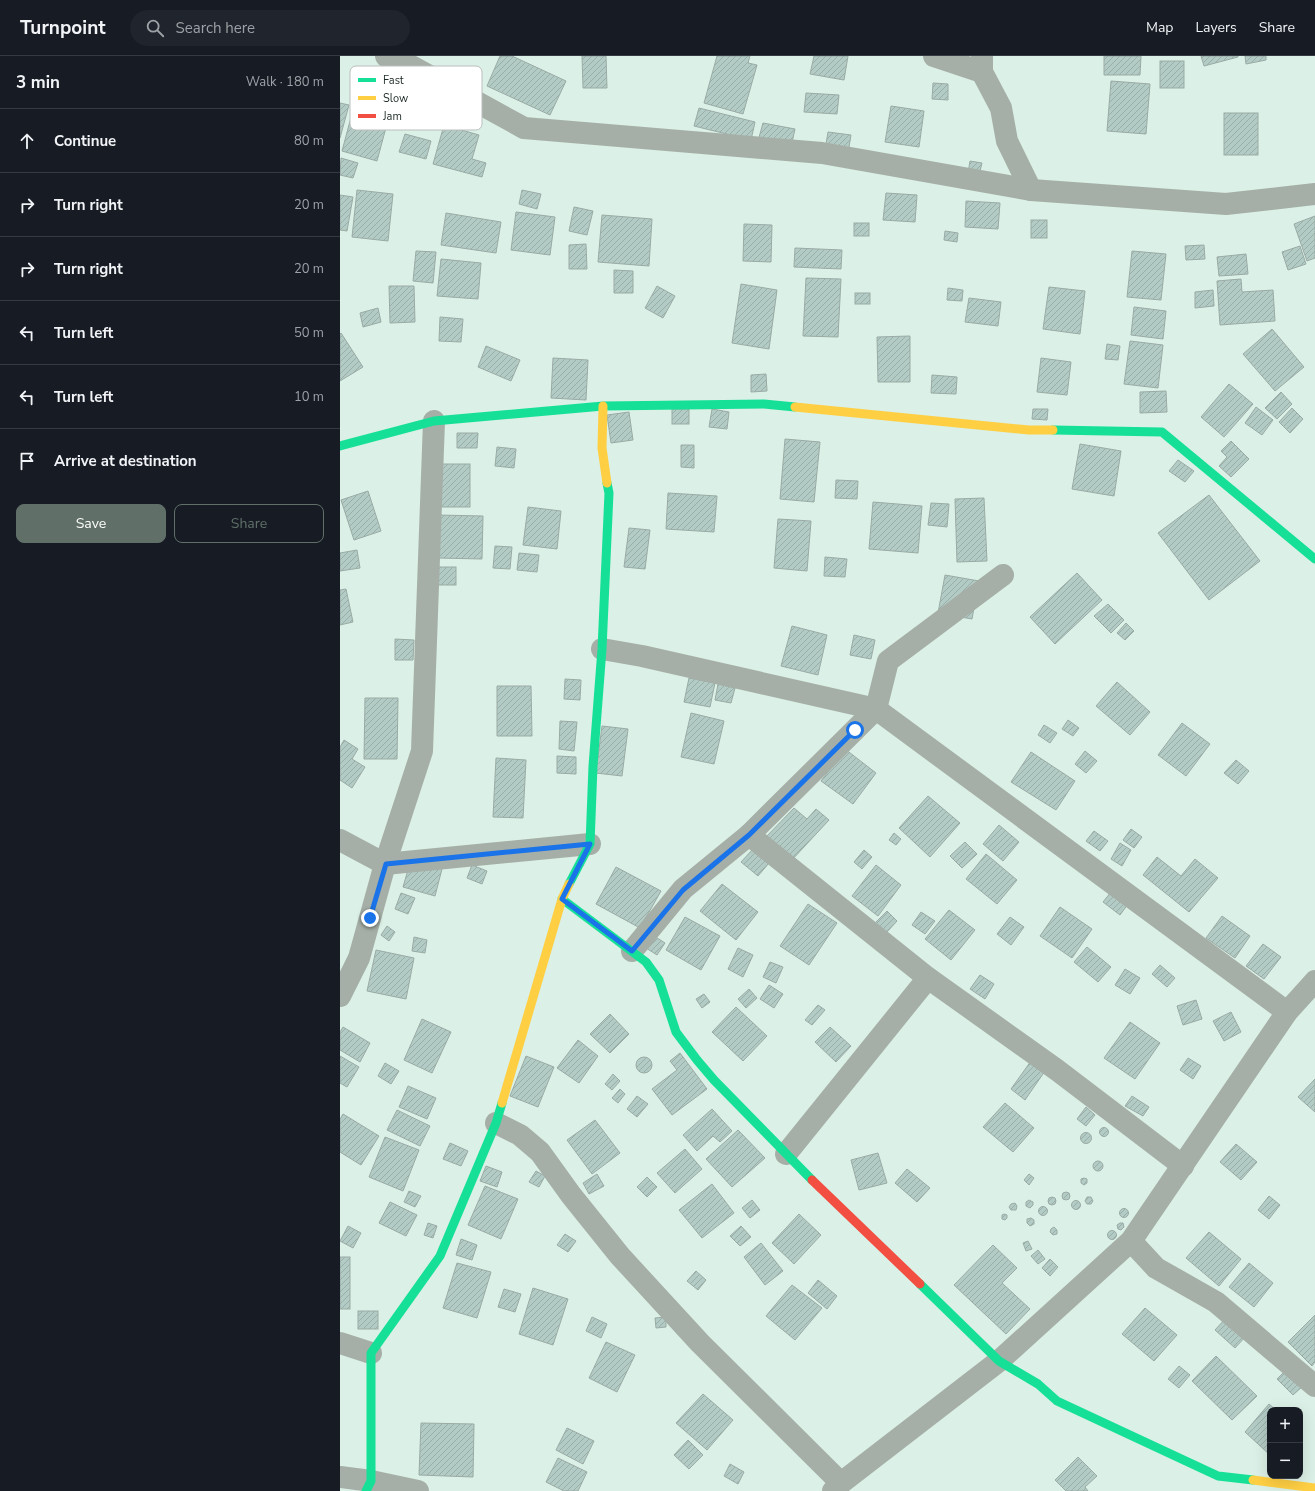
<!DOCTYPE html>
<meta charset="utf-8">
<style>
body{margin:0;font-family:"Nunito Sans",sans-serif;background:#20242c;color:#f1f3f6}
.controls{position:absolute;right:12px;bottom:12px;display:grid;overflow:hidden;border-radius:8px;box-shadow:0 4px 16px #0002}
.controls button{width:36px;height:36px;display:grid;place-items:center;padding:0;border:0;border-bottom:1px solid #363941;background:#171b24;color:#f1f3f6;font:20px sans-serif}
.stop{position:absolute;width:12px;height:12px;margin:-9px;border:3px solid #1a73e8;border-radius:50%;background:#fff}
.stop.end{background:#1a73e8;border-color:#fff;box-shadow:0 1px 4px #0008}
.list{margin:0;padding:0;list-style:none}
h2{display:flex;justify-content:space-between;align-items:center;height:52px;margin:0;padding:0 16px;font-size:17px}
h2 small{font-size:13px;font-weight:400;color:#9ea1a6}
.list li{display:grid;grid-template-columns:26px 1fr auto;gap:12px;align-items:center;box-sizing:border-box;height:64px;padding:0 16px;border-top:1px solid #363941}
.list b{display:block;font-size:15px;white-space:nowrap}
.list em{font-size:13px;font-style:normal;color:#9ea1a6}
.actions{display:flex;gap:8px;padding:12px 16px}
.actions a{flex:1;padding:9px 0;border:1px solid #607069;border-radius:8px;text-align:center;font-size:14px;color:#607069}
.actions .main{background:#607069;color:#fff}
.icon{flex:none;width:22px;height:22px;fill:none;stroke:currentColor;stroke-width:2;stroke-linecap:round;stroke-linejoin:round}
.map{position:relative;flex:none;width:975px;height:1435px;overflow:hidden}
header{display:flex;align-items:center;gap:24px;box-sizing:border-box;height:56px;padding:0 20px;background:#171b24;border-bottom:1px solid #363941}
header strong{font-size:19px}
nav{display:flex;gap:22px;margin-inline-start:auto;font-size:14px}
.search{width:280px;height:36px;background:#20242c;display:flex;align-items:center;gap:10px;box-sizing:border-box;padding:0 14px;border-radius:22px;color:#9ea1a6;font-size:15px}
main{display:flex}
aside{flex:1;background:#171b24}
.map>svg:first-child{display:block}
.building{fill:url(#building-hatch);stroke:#9aaba5}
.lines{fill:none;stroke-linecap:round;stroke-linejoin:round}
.street{stroke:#a5afa7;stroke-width:22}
.fast{stroke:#16e098;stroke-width:9}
.slow{stroke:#ffcf43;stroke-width:9}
.jam{stroke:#f24e42;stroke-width:9}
.route{stroke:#1a73e8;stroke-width:5}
.key{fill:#fff;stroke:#bbbfbe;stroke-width:1}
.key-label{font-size:11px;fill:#1d2b25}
</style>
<header>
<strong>Turnpoint</strong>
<div class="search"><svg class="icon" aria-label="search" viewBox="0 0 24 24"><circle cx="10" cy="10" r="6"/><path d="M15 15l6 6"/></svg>Search here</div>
<nav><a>Map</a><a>Layers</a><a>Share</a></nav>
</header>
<main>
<aside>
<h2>3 min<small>Walk · 180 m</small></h2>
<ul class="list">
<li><svg class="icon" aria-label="ahead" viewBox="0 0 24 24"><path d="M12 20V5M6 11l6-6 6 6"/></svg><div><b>Continue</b></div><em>80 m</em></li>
<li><svg class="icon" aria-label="right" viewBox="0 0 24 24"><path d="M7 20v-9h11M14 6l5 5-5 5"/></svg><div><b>Turn right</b></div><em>20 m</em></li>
<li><svg class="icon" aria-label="right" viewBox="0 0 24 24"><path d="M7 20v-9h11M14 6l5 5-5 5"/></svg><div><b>Turn right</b></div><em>20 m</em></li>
<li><svg class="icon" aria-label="left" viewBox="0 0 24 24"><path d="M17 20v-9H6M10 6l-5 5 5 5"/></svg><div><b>Turn left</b></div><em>50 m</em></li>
<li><svg class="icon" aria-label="left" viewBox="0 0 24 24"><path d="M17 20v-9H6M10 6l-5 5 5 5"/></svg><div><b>Turn left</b></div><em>10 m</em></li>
<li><svg class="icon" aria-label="arrive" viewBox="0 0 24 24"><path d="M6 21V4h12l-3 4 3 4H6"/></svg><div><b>Arrive at destination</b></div></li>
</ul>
<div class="actions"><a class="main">Save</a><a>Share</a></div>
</aside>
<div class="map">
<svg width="975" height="1435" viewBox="0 0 975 1435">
<defs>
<pattern id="building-hatch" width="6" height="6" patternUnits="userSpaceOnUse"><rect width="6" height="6" fill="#b3cbc5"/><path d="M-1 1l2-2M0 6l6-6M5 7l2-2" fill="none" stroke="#9aaea9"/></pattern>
</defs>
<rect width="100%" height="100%" fill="#dbf0e6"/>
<g class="building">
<path d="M160,0H172L226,25L210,59L147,30Z"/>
<path d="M242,0H266L267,32H243Z"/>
<path d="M377,0H410L408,7L417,9L403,58L364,47Z"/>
<path d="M474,0H508L504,24L470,18Z"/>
<path d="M764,0H801L800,19H764Z"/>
<path d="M861,0H898V1L864,10Z"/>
<path d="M905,0H926V4L906,8Z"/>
<rect x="820" y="5" width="24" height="27"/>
<path d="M771,25L810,28L806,78L767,75Z"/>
<path d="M593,27L608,28V44L592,43Z"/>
<path d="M466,37L499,39L497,58L464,56Z"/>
<path d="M0,47L9,49L0,82Z"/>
<path d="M551,50L584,55L579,91L545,86Z"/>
<path d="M359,52L415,66L411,84L354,70Z"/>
<path d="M13,54L48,64L37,105L2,95Z"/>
<rect x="884" y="57" width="34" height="42"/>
<path d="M423,67L455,73L451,91L418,85Z"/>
<path d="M104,69L139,79L132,103L146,107L142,121L93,108Z"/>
<path d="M488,76L511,79L508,97L485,94Z"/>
<path d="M65,78L91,85L86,103L59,96Z"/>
<path d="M1,102L18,107L13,122L0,119Z"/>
<path d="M630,105L642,107L639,119L628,117Z"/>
<path d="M17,134L53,138L48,185L12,181Z"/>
<path d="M182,134L201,138L197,153L179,148Z"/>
<path d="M546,137L577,139L575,166L543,164Z"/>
<path d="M0,139L13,141L7,175L0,174Z"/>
<path d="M626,145L660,147L658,173L625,171Z"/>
<path d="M234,151L253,155L247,179L229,175Z"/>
<path d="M176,156L215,161L210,199L171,194Z"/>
<path d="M106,157L161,166L156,197L101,189Z"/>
<path d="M262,159L312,163L309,210L258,206Z"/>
<path d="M975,160V202L967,205L954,168Z"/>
<rect x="691" y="164" width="16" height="18"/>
<rect x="514" y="167" width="15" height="13"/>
<path d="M404,168L432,169L431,206L403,205Z"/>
<path d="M605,175L618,177L617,186L604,184Z"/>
<path d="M246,188L247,213H229V189Z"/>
<path d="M864,189L865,203L846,204L845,190Z"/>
<path d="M960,190L966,208L948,214L942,196Z"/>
<path d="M455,192L502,194L501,213L454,211Z"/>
<path d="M76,195L96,196L93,227L73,225Z"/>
<path d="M792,195L826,198L821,244L787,241Z"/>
<path d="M906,198L908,218L879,220L877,201Z"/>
<path d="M101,203L141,207L138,243L97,240Z"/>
<path d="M274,214L293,215V237H274Z"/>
<path d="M466,222L501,223L498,281L463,280Z"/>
<path d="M901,223L902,236L933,234L935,265L880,269L877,225Z"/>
<path d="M401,228L437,234L429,293L392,287Z"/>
<path d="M49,230H74L75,266L50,267Z"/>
<path d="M317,230L335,240L323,262L305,252Z"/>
<path d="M709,231L745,235L740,278L703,273Z"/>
<path d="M608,232L623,234L622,245L607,244Z"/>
<path d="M873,234L874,250L855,252V236Z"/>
<rect x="515" y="237" width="15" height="11"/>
<path d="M629,242L661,246L658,270L625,266Z"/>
<path d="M794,251L826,255L823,283L791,279Z"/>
<path d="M38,252L41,266L23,271L20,257Z"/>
<path d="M100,261L123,263L121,286L99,285Z"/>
<path d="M932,273L964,311L935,335L903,298Z"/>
<path d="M1,277L23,311L0,325V278Z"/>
<path d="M570,280V326H538L537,281Z"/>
<path d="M790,285L823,289L818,332L784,328Z"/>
<path d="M767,288L780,290L778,304L765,303Z"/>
<path d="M146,290L180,304L171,325L138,311Z"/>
<path d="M213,302L248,304L246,344L211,342Z"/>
<path d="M701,302L731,306L727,339L697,336Z"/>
<path d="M426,318L427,335L411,336V319Z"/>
<path d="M592,319L617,321L616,338L591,337Z"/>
<path d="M889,328L913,348L884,381L861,361Z"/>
<path d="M826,335L827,356L800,357V336Z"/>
<path d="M941,336L952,348L937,363L925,352Z"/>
<path d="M916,351L933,364L922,379L905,367Z"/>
<path d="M952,352L963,363L950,377L939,366Z"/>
<rect x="332" y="353" width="17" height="15"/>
<path d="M372,353L389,356L387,373L369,371Z"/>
<path d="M693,353H708L707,364L692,363Z"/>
<path d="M289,356L293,384L271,387L267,359Z"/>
<path d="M117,377H138L137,392H117Z"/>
<path d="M445,383L480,386L474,446L440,443Z"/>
<path d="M891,385L909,403L891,421L879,410L887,401L881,395Z"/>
<path d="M740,388L781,395L774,440L732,433Z"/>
<path d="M341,389H354V412L341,411Z"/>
<path d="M157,391L176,393L174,412L155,410Z"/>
<path d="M838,404L854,415L845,426L829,415Z"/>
<rect x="98" y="408" width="32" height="43"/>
<path d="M496,424L518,425L517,443L495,442Z"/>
<path d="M28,435L41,475L14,484L1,444Z"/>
<path d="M328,437L377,440L374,476L326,473Z"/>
<path d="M869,439L920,505L869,544L818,477Z"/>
<path d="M644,442L647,505L617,506L615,443Z"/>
<path d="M533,446L582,450L578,497L529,493Z"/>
<path d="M591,447L609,448L607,471L588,469Z"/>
<path d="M188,451L221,455L217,493L183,489Z"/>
<path d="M98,459L143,460L142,503L98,502Z"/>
<path d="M438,463L471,465L467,515L434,512Z"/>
<path d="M289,472L310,474L305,513L284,511Z"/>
<path d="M155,490L172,491L170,513L153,512Z"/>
<path d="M17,494L20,512L0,515V497Z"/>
<path d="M179,497L199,499L197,516L177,514Z"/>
<path d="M485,501L507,503L505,521L484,520Z"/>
<rect x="97" y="511" width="19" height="18"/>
<path d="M737,517L762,544L715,588L690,561Z"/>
<path d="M605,519L639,525L632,563L598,557Z"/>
<path d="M6,533L13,566L0,569V534Z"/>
<path d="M768,548L784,564L771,577L754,560Z"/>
<path d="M786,567L794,575L785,584L777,577Z"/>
<path d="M452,570L487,579L478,619L441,610Z"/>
<path d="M514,579L535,584L531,603L510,599Z"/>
<path d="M55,583L74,584L73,604H55Z"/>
<path d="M349,622L375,627L370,651L344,646Z"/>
<path d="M225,623L241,624L240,644L224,643Z"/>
<path d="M777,626L810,656L790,679L756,650Z"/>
<path d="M378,628L395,632L391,647L375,644Z"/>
<path d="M157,630H191L192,680H157Z"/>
<path d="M25,642H58L57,703H24Z"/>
<path d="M351,657L384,665L374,708L341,701Z"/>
<path d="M728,664L739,672L733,680L722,673Z"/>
<path d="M220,665L237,666L234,695L219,693Z"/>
<path d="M842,667L870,688L846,720L818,699Z"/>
<path d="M704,669L717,677L710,687L698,679Z"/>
<path d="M262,670L288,673L282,720L256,717Z"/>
<path d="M4,684L18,693L12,703L25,711L12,732L0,724V691Z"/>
<path d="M505,693L536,717L513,748L481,725Z"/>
<path d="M745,695L757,705L746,717L735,708Z"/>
<path d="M691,696L735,725L716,754L671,726Z"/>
<path d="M217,700L236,701V718L217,717Z"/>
<path d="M156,702L186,704L183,762L153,761Z"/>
<path d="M896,704L909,715L898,728L884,717Z"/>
<path d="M588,740L620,767L590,801L559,772Z"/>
<path d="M454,752L467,763L476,753L489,764L451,805L426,781Z"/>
<path d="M659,769L679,786L663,805L643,788Z"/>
<path d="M791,773L802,781L794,792L783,784Z"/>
<path d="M754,775L768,785L760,795L746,785Z"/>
<path d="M554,777L561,783L556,789L549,784Z"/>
<path d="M625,786L637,798L622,812L610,800Z"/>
<path d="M780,787L791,794L782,810L771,803Z"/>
<path d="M413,793L429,807L418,820L401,806Z"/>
<path d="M524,794L532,801L522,813L514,806Z"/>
<path d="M646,798L677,824L657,848L626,823Z"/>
<path d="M72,800L103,809L95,840L63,831Z"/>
<path d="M817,801L841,820L855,803L878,822L849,856L803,819Z"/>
<path d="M132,809L147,815L142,828L127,822Z"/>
<path d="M536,809L561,829L538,860L512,840Z"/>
<path d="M276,811L321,835L300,872L256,848Z"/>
<path d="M382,828L418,856L396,884L360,855Z"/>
<path d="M771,836L788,848L780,859L763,846Z"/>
<path d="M61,837L75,842L68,858L55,853Z"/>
<path d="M468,848L497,867L469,909L440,890Z"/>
<path d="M720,851L752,873L732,902L700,880Z"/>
<path d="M609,854L635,874L611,904L585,883Z"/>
<path d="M547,855L557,865L546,877L535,867Z"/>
<path d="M581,856L595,865L585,878L572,869Z"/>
<path d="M882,860L910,880L895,902L866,882Z"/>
<path d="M345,861L380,880L361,914L326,894Z"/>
<path d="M670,861L684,871L671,889L657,878Z"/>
<path d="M47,870L55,876L49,885L41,879Z"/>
<path d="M311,878L325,887L317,899L303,890Z"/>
<path d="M74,881L87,884L85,897L72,895Z"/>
<path d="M923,888L941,901L924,923L906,910Z"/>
<path d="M747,891L771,911L758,926L734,906Z"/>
<path d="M398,892L413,899L403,921L388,913Z"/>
<path d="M36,894L74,902L66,943L27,935Z"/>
<path d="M430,906L443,911L436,927L423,921Z"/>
<path d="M820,909L835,922L827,931L812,918Z"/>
<path d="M785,913L800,922L790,938L775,929Z"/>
<path d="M640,919L654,928L645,943L630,933Z"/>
<path d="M429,929L443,938L434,952L420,943Z"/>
<path d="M409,933L417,942L406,952L398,943Z"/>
<path d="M364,938L370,946L362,952L356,943Z"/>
<path d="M856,944L862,963L843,969L837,950Z"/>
<path d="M478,949L485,954L472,969L465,964Z"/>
<path d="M396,951L427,980L403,1005L372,976Z"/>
<path d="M891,956L901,976L884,985L873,965Z"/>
<path d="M270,958L289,978L270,997L250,978Z"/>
<path d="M82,963L111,976L92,1017L64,1004Z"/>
<path d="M790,966L820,987L795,1023L764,1002Z"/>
<path d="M3,971L30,987L20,1006L0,994V976Z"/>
<path d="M490,971L511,990L496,1006L475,986Z"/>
<path d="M238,984L258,1000L239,1027L217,1012Z"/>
<path d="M340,997L367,1033L332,1059L312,1033L337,1014L330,1005Z"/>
<path d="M0,1000L19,1011L7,1031L0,1027Z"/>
<path d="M186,1000L214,1011L198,1051L170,1040Z"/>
<circle cx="304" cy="1009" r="8"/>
<path d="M848,1002L861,1010L853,1023L840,1014Z"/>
<path d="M691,1005L705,1015L685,1044L671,1033Z"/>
<path d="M45,1007L59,1015L51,1028L38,1020Z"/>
<path d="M273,1018L280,1025L272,1034L265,1028Z"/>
<path d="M975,1023V1056L958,1041Z"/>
<path d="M68,1030L96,1042L87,1063L59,1051Z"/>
<path d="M280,1033L285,1038L278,1047L272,1042Z"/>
<path d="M297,1040L308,1048L297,1061L287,1053Z"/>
<path d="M792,1040L809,1051L803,1060L785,1050Z"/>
<path d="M665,1047L694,1072L673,1096L643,1071Z"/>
<path d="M746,1051L755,1059L746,1070L737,1063Z"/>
<path d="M372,1053L392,1075L380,1086L373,1080L357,1095L343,1079Z"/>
<path d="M57,1054L90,1070L80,1090L47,1074Z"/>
<path d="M3,1058L39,1080L21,1109L0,1096V1063Z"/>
<path d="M255,1064L280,1097L252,1118L227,1084Z"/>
<circle cx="764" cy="1076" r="4.5"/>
<path d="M398,1074L425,1102L392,1131L366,1103Z"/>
<circle cx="746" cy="1082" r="5.5"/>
<path d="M45,1081L79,1094L63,1135L29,1121Z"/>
<path d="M110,1087L128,1095L121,1110L103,1103Z"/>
<path d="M896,1088L917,1106L901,1124L880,1106Z"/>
<path d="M345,1093L362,1113L335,1137L317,1117Z"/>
<path d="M538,1097L547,1127L519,1134L511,1104Z"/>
<circle cx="758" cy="1110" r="5"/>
<path d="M146,1110L162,1116L157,1131L140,1125Z"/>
<path d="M567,1113L590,1132L577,1146L555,1127Z"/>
<path d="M196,1115L205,1120L199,1131L189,1126Z"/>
<path d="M257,1118L264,1130L249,1138L243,1127Z"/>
<path d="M689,1118L694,1122L689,1129L684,1124Z"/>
<path d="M307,1121L317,1131L307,1141L297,1131Z"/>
<path d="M744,1122L747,1123V1127L744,1129L741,1127V1123Z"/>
<path d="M372,1128L394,1157L362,1182L339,1154Z"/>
<path d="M145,1130L178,1143L161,1183L128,1169Z"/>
<path d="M69,1135L81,1140L75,1151L64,1146Z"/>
<circle cx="726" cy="1140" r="4"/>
<path d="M929,1140L940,1149L929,1163L918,1154Z"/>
<path d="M747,1141H751L753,1145L751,1148H747L745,1145Z"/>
<circle cx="712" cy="1145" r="4"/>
<path d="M412,1144L420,1154L410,1162L402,1152Z"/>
<path d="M689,1144L693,1146V1149L690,1152L686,1150V1146Z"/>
<circle cx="736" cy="1149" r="4.5"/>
<path d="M50,1146L77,1159L66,1180L39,1167Z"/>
<path d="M675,1147L677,1150L676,1154H671L669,1151L671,1148Z"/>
<circle cx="703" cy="1155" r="4.5"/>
<circle cx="784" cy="1157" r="4.5"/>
<path d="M459,1158L481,1179L454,1208L432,1187Z"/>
<path d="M664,1158L667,1159V1162L665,1164L662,1163V1159Z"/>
<path d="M691,1162L694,1164V1168L690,1170L687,1167V1163Z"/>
<path d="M88,1167L97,1170L93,1182L84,1179Z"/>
<path d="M780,1167H783L784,1171L781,1174L778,1173L777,1169Z"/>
<path d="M8,1170L21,1177L13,1192L0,1185Z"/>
<path d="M401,1170L411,1181L400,1190L390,1180Z"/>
<path d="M714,1171L717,1174V1178L713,1179L710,1176L711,1173Z"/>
<circle cx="772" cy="1179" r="4.5"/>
<path d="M869,1176L901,1203L879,1230L846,1202Z"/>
<path d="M225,1178L236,1185L228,1196L217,1189Z"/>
<path d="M121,1183L137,1189L132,1204L116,1199Z"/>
<path d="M688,1185L692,1193L686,1195L683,1187Z"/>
<path d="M421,1187L443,1215L425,1229L404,1201Z"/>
<path d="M653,1189L677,1212L662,1227L690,1253L666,1278L614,1229Z"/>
<path d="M698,1194L705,1203L698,1208L691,1200Z"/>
<rect x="0" y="1201" width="10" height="52"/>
<path d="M710,1203L718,1211L710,1220L702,1212Z"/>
<path d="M117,1207L151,1216L137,1262L103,1252Z"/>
<path d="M909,1207L933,1227L914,1251L889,1231Z"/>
<path d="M356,1215L366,1224L358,1234L347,1225Z"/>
<path d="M478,1224L497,1240L487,1253L468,1237Z"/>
<path d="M452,1229L482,1252L455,1284L426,1260Z"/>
<path d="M193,1232L228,1243L213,1289L179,1278Z"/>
<path d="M164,1233L181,1238L175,1256L158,1251Z"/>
<path d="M805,1252L837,1279L814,1305L782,1278Z"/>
<rect x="18" y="1255" width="20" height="18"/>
<path d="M975,1259V1306L972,1310L948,1286Z"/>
<path d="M252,1261L267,1268L261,1282L246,1275Z"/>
<path d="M326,1261V1271L316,1272L315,1262Z"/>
<path d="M885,1263L906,1280L895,1292L875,1274Z"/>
<path d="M266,1286L295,1299L277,1336L249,1322Z"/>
<path d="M876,1300L917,1340L892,1364L852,1325Z"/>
<path d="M839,1310L850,1319L839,1332L828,1323Z"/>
<path d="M948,1312L964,1329L953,1339L937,1323Z"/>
<path d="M363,1338L393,1364L367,1394L336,1367Z"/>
<path d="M929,1348L936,1354H930V1399L905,1376Z"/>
<path d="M81,1367L134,1368L133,1421L79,1419Z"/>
<path d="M227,1372L254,1385L243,1408L216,1394Z"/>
<path d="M348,1384L363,1399L349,1413L334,1399Z"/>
<path d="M738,1401L757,1420L745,1431L748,1435H726L715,1424Z"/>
<path d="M218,1402L247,1416L238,1435H224L206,1426Z"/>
<path d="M390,1408L404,1416L398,1428L384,1420Z"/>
</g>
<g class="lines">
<g class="street">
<path d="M46,0L64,6L184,72L482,97L691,134L886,148L975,138"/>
<path d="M594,0L642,16"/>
<path d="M642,0V16L661,52L667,85L691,134"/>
<path d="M262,593L302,600L536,653L947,956"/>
<path d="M409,779L588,922L717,1014L843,1110"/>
<path d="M0,784L45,808L250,788"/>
<path d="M292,895L343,833L409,779L536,653L548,605L663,519"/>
<path d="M0,940L19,902L45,808L82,695L94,365"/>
<path d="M156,1067L180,1079L200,1096L231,1139L280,1200L360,1287L501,1427"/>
<path d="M446,1098L588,922"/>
<path d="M791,1185L816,1212L876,1246L975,1330"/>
<path d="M0,1287L31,1297"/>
<path d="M0,1421L31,1425L78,1435"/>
<path d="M493,1435L501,1427L659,1305L791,1185L947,956L975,925"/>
</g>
<g class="fast">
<path d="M713,374L822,376L975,503"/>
<path d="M0,390L94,365L263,350L424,348L455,351"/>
<path d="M229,828L250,788L253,710L262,593L269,437L267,427"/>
<path d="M222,843L306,906L319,924L336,976L357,1004L374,1024L472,1124"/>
<path d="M580,1228L659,1305L698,1328L717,1345L878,1420L913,1424"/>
<path d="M26,1435L31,1425V1297L100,1200L156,1067L162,1047"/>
</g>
<g class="slow">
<path d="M263,350L262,392L267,427"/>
<path d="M455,351L689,374H713"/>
<path d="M162,1047L222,843L229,828"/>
<path d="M913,1424L975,1432"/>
</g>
<path class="jam" d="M472,1124L580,1228"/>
</g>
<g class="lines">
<path class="route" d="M30,862L46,808L250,788L222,843L292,895L343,834L409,779L515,674"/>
</g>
<rect x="10" y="10" width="132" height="64" rx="6" class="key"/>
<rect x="18" y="22" width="18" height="4" fill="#16e098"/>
<rect x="18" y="40" width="18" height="4" fill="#ffcf43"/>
<rect x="18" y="58" width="18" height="4" fill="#f24e42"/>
<g class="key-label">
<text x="43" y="28">Fast</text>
<text x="43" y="46">Slow</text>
<text x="43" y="64">Jam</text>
</g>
</svg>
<div class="controls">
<button>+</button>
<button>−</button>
</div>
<div class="stop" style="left:515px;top:674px"></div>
<div class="stop end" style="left:30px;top:862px"></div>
</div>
</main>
